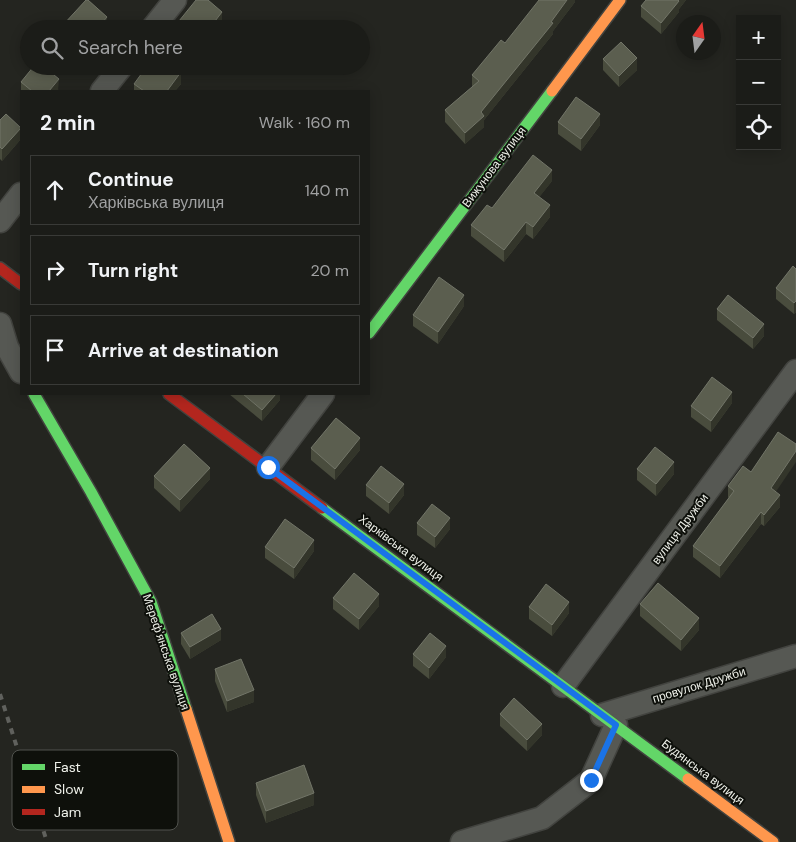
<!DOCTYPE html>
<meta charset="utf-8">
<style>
body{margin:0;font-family:"DM Sans",sans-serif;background:#242521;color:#f1f3f6}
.controls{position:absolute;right:15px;top:15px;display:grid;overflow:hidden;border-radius:0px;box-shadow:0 2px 12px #0003}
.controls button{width:45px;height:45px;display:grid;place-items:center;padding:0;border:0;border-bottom:1px solid #393a37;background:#1b1c18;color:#f1f3f6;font:25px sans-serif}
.compass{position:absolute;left:676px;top:15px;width:45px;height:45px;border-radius:50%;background:#1b1c18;box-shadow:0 2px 12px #0003;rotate:14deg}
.stop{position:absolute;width:15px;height:15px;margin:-11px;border:4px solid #1a73e8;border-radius:50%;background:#fff}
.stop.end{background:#1a73e8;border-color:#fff;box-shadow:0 1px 5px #0008}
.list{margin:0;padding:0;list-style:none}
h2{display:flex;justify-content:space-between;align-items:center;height:65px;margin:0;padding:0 20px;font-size:21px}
h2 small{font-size:16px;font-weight:400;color:#a0a1a2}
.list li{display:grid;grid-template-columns:32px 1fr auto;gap:15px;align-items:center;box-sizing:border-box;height:70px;margin:0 10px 10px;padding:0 10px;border:1px solid #393a37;border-radius:0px}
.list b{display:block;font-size:19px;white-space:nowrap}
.list p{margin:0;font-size:16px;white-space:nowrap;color:#a0a1a2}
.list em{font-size:16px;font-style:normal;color:#a0a1a2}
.icon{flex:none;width:28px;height:28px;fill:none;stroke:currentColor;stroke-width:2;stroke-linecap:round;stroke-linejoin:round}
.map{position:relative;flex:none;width:796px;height:842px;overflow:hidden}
.search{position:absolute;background:#1b1c18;box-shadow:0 2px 12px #0003;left:20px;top:20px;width:350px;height:55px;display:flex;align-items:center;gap:12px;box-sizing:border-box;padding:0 18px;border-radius:28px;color:#a0a1a2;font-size:19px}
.panel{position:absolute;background:#1b1c18;box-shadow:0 2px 12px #0003;left:20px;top:90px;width:350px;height:305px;border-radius:0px}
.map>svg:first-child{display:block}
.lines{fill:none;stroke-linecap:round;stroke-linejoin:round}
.street-casing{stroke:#42433f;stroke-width:25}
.fast-casing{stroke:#42433f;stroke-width:14}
.slow-casing{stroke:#42433f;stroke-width:14}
.jam-casing{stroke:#42433f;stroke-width:14}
.street{stroke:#565853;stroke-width:22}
.fast{stroke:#63d668;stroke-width:11}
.slow{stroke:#ff974d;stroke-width:11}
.jam{stroke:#b3261e;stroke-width:11}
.rail{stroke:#60615d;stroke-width:4;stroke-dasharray:6 6;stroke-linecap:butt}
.wall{fill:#494c3d}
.shaded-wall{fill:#33352a}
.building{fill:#5b5e4f;stroke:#727568}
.route{stroke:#1a73e8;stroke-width:6}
.labels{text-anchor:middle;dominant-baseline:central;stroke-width:4;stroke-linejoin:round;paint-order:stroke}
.street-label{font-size:12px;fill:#eef0e9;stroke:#0e100b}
.key{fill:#0e100b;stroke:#51534e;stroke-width:1}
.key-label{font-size:14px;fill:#eef0e9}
</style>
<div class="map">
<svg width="796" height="842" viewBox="0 0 796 842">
<rect width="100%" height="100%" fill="#242520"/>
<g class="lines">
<defs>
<g id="street">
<path d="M152,29L175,0"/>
<path d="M102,91L122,66"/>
<path d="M0,221L21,194"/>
<path d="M0,324L7,347L21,372"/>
<path d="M268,467L323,394"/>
<path d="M563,686L796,371"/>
<path d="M602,715L796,656"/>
<path d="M462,842L542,818L591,780L616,725"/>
</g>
<g id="fast">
<path d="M369,333L552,91"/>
<path d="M34,394L91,492L151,602L186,709"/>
<path d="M322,508L688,779"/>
</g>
<g id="slow">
<path d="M552,91L620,0"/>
<path d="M186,709L229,842"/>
<path d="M688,779L773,842"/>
</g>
<g id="jam">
<path d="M0,268L21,284"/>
<path d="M169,394L322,508"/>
</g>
</defs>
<use href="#street" class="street-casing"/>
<use href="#fast" class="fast-casing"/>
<use href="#slow" class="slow-casing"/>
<use href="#jam" class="jam-casing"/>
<use href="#street" class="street"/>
<use href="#fast" class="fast"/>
<use href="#slow" class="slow"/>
<use href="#jam" class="jam"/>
<path class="rail" d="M0,694L47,842"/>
</g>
<g class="wall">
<path d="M575,0V2L553,31V34L484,120V127L465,144L445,122V110L472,87V75L505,43Z"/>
<path d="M646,0H686L679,9V12L661,34L641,17V6Z"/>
<path d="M179,21L222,24L218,29H179Z"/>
<path d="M603,59L637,70L619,87L603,70Z"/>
<path d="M21,82L59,90L58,91H21V94Z"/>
<path d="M134,84H181L175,91H134Z"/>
<path d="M0,120L21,128V139L2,161L0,159Z"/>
<path d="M558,122L600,125L581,151L558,134Z"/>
<path d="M552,181L539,197L550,217L533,239L526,234L504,262L471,236V225L492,208Z"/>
<path d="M796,269V312L794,314L776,299V288Z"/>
<path d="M464,306L438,344L413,326V315Z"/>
<path d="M717,309L764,336L753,349L717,320Z"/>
<path d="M229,394H280V400L262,421Z"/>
<path d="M732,403L711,432L691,417V406Z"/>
<path d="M311,448L360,450L335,480L311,460Z"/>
<path d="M637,469L674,474L656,496L637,480Z"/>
<path d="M154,476L210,479L180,512L154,488Z"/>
<path d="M366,485L404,495L389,514L366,496Z"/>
<path d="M728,486L776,492L780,507L764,526L761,524L720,578L693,557V546L729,498L728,497Z"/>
<path d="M417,523L450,529L435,548L417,535Z"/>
<path d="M265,547L314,551L294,579L265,558Z"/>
<path d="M333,598L379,606L359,630L333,609Z"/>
<path d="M640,604L699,630L681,651L640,616Z"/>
<path d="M529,607L569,613L552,636L529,619Z"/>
<path d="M181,633L221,640L190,659L181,644Z"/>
<path d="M413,654L446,657L429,679L413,666Z"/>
<path d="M215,669L254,702L227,712L215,681Z"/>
<path d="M500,714L542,735L527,751L500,726Z"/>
<path d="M256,783L314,805L266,823L256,795Z"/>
</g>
<g class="shaded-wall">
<path d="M567,0H575V2L553,31V34L484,120V127L465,144V133Z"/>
<path d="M677,0H686L679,9V12L661,34V23Z"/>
<path d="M222,12V24L218,29H209Z"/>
<path d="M107,17V29H97Z"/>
<path d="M637,58V70L619,87V76Z"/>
<path d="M181,72V84L175,91H167Z"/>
<path d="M59,79L58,91H49Z"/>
<path d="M600,114V125L581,151V139Z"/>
<path d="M21,128V139L2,161V149Z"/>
<path d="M552,170V181L534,204V193Z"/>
<path d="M550,205V217L533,239V227Z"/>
<path d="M526,222V234L504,262V250Z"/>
<path d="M464,295V306L438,344V332Z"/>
<path d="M796,301V312L794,314V303Z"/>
<path d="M764,324V336L753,349V338Z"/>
<path d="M732,392V403L711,432V421Z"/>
<path d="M276,394H280V400L262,421V410Z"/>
<path d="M360,438V450L335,480V469Z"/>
<path d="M796,451V462L771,499V488Z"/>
<path d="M674,462V474L656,496V484Z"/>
<path d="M210,468V479L180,512V500Z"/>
<path d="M404,484V495L389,514V503Z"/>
<path d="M780,495V507L764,526V515Z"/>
<path d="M761,512V524L720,578V566Z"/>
<path d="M450,518V529L435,548V537Z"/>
<path d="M314,540V551L294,579V568Z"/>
<path d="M379,594V606L359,630V619Z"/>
<path d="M569,602V613L552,636V625Z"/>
<path d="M699,618V630L681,651V640Z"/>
<path d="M221,629V640L190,659V647Z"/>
<path d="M446,646V657L429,679V668Z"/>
<path d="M254,690V702L227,712V701Z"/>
<path d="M542,724V735L527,751V740Z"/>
<path d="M314,793V805L266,823V811Z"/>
</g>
<g class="building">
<path d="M86,0H88L107,17L97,29H67L63,25Z"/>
<path d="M196,0H208L222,12L209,29H188L179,21Z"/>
<path d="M539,0H567L551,22L553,23L481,112L484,116L465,133L445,110L479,81L472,75L501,40L505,43Z"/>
<path d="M646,0H678L679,1L661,23L641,6Z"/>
<path d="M621,42L637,58L619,76L603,59Z"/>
<path d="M34,66H43L59,79L49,91H32L21,82Z"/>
<path d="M147,66H173L181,72L167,91H144L134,84Z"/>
<path d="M576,97L600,114L581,139L558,122Z"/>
<path d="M6,114L21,128L2,149L0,147V120Z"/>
<path d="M533,155L552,170L534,193L550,205L533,227L526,222L504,250L471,225L487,205L492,208Z"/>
<path d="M793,266L796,269V301L794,303L776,288Z"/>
<path d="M439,277L464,295L438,332L413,315Z"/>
<path d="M728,295L764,324L753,338L717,309Z"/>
<path d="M712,377L732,392L711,421L691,406Z"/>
<path d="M243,394H276L262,410Z"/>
<path d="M336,418L360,438L335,469L311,448Z"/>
<path d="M778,432L796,444V451L771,488L780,495L764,515L761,512L720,566L693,546L734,491L728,486L743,466L751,472Z"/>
<path d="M184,444L210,468L180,500L154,476Z"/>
<path d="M655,447L674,462L656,484L637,469Z"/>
<path d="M381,466L404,484L389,503L366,485Z"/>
<path d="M432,504L450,518L435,537L417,523Z"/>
<path d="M285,519L314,540L294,568L265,547Z"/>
<path d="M354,573L379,594L359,619L333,598Z"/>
<path d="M658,583L699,618L681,640L640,604Z"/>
<path d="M546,584L569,602L552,625L529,607Z"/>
<path d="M212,614L221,629L190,647L181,633Z"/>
<path d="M430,633L446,646L429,668L413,654Z"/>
<path d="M241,659L254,690L227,701L215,669Z"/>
<path d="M514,698L542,724L527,740L500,714Z"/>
<path d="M304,765L314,793L266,811L256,783Z"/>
</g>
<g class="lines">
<path class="route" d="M268,467L616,725L591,780"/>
</g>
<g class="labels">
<g class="street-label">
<text transform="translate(494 167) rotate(-53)">Вижунова вулиця</text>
<text transform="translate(680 529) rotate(-53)">вулиця Дружби</text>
<text transform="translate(401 548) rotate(37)">Харківська вулиця</text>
<text transform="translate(166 652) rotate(71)">Мереф'янська вулиця</text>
<text transform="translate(699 685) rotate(-17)">провулок Дружби</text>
<text transform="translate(703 772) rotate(37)">Будянська вулиця</text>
</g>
</g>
<rect x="12" y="750" width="166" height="80" rx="8" class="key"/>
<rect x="22" y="764" width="23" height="6" fill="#63d668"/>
<rect x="22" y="786" width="23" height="7" fill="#ff974d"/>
<rect x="22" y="809" width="23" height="6" fill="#b3261e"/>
<g class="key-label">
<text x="54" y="772">Fast</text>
<text x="54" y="794">Slow</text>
<text x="54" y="817">Jam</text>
</g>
</svg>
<div class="controls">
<button>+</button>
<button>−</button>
<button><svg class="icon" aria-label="locate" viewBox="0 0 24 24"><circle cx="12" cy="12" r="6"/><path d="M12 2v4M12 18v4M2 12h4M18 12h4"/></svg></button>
</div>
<svg class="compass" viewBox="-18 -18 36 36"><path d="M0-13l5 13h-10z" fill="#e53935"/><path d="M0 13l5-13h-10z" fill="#a0a1a2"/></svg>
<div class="stop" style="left:268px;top:467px"></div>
<div class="stop end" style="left:591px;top:780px"></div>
<div class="search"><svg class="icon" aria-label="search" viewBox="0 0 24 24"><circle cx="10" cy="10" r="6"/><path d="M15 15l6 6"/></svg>Search here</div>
<section class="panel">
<h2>2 min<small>Walk · 160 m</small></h2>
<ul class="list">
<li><svg class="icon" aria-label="ahead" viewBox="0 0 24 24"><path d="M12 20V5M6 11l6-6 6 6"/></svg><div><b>Continue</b><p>Харківська вулиця</p></div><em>140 m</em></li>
<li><svg class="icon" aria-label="right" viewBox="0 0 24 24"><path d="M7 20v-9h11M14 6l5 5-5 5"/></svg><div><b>Turn right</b></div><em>20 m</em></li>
<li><svg class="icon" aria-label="arrive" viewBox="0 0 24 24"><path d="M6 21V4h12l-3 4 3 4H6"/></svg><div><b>Arrive at destination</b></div></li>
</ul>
</section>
</div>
